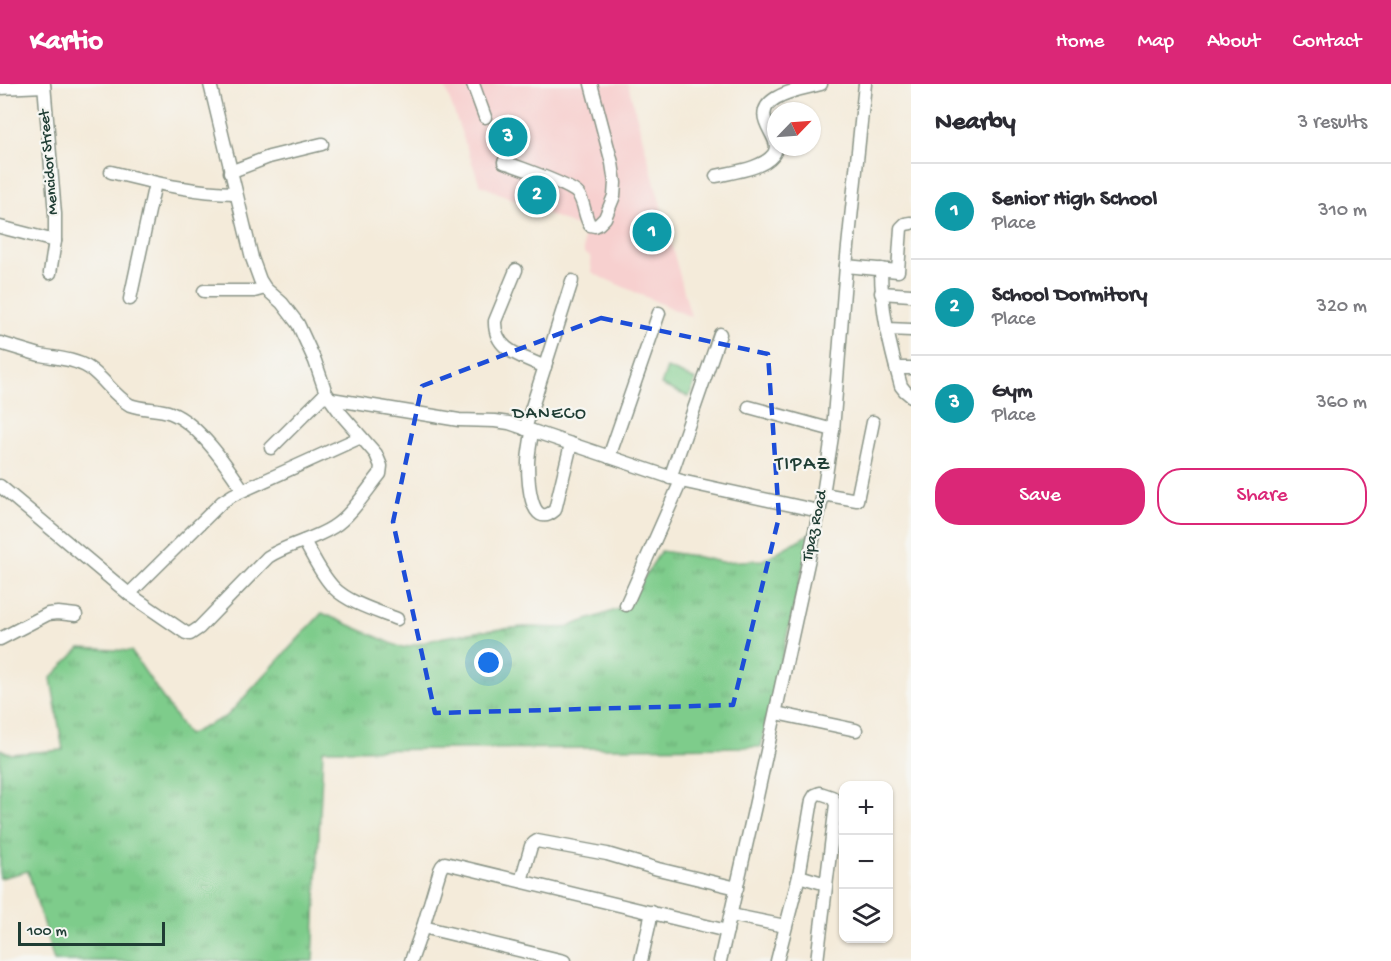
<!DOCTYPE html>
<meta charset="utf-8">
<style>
body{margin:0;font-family:"Gochi Hand",sans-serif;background:#f7f7f7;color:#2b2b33}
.controls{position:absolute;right:18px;bottom:18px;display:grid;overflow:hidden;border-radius:12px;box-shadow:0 2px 4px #0004}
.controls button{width:54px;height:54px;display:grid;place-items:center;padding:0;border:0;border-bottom:2px solid #e1e1e2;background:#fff;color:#2b2b33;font:30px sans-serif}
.compass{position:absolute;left:767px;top:18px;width:54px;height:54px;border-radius:50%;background:#fff;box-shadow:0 2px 4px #0004;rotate:65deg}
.scale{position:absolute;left:18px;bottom:15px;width:147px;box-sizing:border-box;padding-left:6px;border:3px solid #1f3d34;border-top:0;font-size:16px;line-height:21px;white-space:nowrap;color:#1f3d34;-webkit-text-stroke:4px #f6f6f2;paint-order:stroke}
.you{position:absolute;left:489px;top:579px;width:21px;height:21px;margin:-15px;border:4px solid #fff;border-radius:50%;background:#1a73e8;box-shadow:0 0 0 9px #1a73e833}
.badge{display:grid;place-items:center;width:39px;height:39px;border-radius:50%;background:#db2777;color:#fff;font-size:20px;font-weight:700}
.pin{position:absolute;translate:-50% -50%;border:3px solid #fff;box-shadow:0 2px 6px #0006}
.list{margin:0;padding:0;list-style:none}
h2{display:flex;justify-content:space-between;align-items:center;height:78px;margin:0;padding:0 24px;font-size:26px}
h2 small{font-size:20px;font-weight:400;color:#7c7c81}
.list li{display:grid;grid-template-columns:39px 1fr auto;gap:18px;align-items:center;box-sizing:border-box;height:96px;padding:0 24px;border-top:2px solid #e1e1e2}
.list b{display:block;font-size:22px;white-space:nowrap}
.list p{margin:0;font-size:20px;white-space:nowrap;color:#7c7c81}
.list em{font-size:20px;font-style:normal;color:#7c7c81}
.actions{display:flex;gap:12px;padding:18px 24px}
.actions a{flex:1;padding:14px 0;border:2px solid #db2777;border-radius:24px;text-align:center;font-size:21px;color:#db2777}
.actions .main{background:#db2777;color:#fff}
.icon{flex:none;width:33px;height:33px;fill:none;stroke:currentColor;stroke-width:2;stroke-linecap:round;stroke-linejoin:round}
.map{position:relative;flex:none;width:911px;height:877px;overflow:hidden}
header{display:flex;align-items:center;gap:36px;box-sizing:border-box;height:84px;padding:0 30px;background:#db2777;color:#fff}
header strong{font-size:28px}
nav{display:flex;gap:33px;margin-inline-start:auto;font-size:21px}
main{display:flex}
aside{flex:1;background:#fff}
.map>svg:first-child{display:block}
.built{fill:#f7d0cf}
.grass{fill:url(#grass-tufts);stroke:#4e8460;stroke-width:1.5}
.garden{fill:#7ecc8b;stroke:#4e8460;stroke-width:1.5}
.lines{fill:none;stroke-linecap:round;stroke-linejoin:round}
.minor-casing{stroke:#8a9487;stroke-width:15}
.minor{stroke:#fff;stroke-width:12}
.marked{fill:none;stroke:#1d4ed8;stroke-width:4.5;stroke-dasharray:12 8;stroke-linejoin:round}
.labels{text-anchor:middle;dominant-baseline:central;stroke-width:4.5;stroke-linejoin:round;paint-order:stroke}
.street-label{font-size:16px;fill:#1f3d34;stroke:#f6f6f2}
.neighbourhood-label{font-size:18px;letter-spacing:1.5px;fill:#1f3d34;stroke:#f6f6f2}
.quarter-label{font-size:20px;letter-spacing:1.5px;fill:#1f3d34;stroke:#f6f6f2}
</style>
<header>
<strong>Kartio</strong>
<nav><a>Home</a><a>Map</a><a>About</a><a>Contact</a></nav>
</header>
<main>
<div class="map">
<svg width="911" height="877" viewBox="0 0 911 877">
<defs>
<pattern id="grass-tufts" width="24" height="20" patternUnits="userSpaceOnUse" patternTransform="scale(1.5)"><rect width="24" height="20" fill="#7ecc8b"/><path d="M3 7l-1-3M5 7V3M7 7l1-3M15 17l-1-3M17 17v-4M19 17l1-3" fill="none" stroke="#67a772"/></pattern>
</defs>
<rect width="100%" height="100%" fill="#f6f6f2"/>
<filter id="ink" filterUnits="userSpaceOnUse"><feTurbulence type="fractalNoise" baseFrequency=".0167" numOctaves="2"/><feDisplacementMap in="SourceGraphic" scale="12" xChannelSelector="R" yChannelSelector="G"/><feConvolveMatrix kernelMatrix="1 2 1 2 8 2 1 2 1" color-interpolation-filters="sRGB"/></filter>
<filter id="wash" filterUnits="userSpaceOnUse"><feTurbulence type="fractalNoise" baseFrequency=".008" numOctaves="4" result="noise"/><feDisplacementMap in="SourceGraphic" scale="24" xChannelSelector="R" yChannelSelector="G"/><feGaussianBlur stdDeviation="1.35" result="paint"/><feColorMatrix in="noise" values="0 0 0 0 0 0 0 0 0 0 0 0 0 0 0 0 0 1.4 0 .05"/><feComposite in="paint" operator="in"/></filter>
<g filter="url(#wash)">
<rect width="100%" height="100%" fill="#f4ebda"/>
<path class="built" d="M444,0H628L691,233L592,189L590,172L584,169L583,145L480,101Z"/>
<path class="grass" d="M811,449L761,663L323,666L313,877H54L28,787L0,794V665L11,670L63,666L51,594L80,564L131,567L188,651L227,632L322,529L402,564L444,553L483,547L523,543L564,544L625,523L661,467L694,472L721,478L763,476Z"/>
<path class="garden" d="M667,284L696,296L689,313L661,301Z"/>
</g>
<g filter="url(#ink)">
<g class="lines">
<defs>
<g id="minor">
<path d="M44,0L55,130V157L50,189"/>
<path d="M473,0L485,33"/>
<path d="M0,4L44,2"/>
<path d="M504,78C518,83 571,101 578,110C585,119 584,132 590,141L595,142L599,140L605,134L614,112L615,99L612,79L591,0"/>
<path d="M111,88C152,98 193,109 235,109"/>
<path d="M230,88L269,73L322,60"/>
<path d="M716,92C732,88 762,85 773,71C787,54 745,33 776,14C789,6 806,4 821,0"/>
<path d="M0,143L55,157"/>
<path d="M846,182L898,187L901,144L905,140L911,139"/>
<path d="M881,185C881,226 890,263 901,302L905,307L911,312"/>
<path d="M516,186L495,237C494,267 522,272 545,283"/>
<path d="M204,207H254L265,204"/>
<path d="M881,209L911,211"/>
<path d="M130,215L155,99"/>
<path d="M887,245L911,246"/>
<path d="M0,259C13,263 27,267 40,271C56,274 75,275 89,284C104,294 114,312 130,321C143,326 158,324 171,329C199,340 227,382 243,406"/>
<path d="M896,284H911"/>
<path d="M331,315L459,336L495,337L509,339L681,397L819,427"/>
<path d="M749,323L833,346"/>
<path d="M525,345L572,197"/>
<path d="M532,347C531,358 528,369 528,380C528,395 530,448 555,426L571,360"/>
<path d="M271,364L326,309"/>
<path d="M609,373L659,229"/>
<path d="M670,394L720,250"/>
<path d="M0,402L129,510L186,549L190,550L199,544L268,473C288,460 313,456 333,443C350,433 367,406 380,390L381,382L376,370L342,331L326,309L315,277L298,240L282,219L265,204L260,196L252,174L210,0"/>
<path d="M823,410L857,416L873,338"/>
<path d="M304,457C313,472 321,491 334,504C349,519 377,527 397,535"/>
<path d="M129,510L222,418L233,411L361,353"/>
<path d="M626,521L681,397"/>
<path d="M0,555L48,530L58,529L76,531"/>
<path d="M776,629L856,646"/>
<path d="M799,792L826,800"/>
<path d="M521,797L531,762L534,759L537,757L607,770L658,785L737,804"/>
<path d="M731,831L785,842"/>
<path d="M423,843L564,877"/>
<path d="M411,877L423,843L440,786L442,782L445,779L727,847"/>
<path d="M641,877L652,828"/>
<path d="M720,877L755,722L823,410L833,346L846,182L865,0"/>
<path d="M777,877L799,792L812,716L815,711L820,709L832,713L836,720L817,877"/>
</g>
</defs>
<use href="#minor" class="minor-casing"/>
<use href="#minor" class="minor"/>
</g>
</g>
<path class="marked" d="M601,234L768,270L779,433L733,621L435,629L393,438L422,302Z"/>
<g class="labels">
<g class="street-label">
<text transform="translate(50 78) rotate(-95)">Mencidor Street</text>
<text transform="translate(816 442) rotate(-78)">Tipaz Road</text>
</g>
<g class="neighbourhood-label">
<text x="550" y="330">DANECO</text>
</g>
<g class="quarter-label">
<text x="803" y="381">TIPAZ</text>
</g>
</g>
</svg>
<div class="controls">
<button>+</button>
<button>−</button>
<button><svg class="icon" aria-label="layers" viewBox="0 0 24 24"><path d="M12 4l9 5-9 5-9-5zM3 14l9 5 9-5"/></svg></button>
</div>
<svg class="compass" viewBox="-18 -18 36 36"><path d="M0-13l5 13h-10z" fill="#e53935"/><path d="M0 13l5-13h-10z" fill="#7c7c81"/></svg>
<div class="scale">100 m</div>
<div class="you"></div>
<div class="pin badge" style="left:652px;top:148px;background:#0f9aa8">1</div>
<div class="pin badge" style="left:537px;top:111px;background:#0f9aa8">2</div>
<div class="pin badge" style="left:508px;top:53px;background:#0f9aa8">3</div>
</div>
<aside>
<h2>Nearby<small>3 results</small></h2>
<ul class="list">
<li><span class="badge" style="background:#0f9aa8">1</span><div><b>Senior High School</b><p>Place</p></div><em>310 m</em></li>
<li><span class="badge" style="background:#0f9aa8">2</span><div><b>School Dormitory</b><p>Place</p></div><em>320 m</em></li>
<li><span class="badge" style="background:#0f9aa8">3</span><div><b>Gym</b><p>Place</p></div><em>360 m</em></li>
</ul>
<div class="actions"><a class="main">Save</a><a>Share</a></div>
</aside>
</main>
